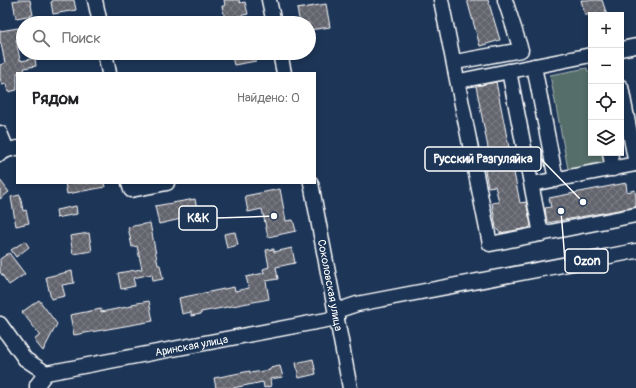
<!DOCTYPE html>
<html lang="ru">
<meta charset="utf-8">
<style>
body{margin:0;font-family:Pangolin,sans-serif;background:#f2f2f2;color:#202124}
.controls{position:absolute;right:12px;top:12px;display:grid;overflow:hidden;border-radius:0px;box-shadow:0 2px 6px #0003}
.controls button{width:36px;height:36px;display:grid;place-items:center;padding:0;border:0;border-bottom:1px solid #e0e0e0;background:#fff;color:#202124;font:20px sans-serif}
.list{margin:0;padding:0;list-style:none}
h2{display:flex;justify-content:space-between;align-items:center;height:52px;margin:0;padding:0 16px;font-size:17px}
h2 small{font-size:13px;font-weight:400;color:#757577}
.icon{flex:none;width:22px;height:22px;fill:none;stroke:currentColor;stroke-width:2;stroke-linecap:round;stroke-linejoin:round}
.map{position:relative;flex:none;width:636px;height:388px;overflow:hidden}
.search{position:absolute;background:#fff;box-shadow:0 2px 6px #0003;left:16px;top:16px;width:300px;height:44px;display:flex;align-items:center;gap:10px;box-sizing:border-box;padding:0 14px;border-radius:22px;color:#757577;font-size:15px}
.panel{position:absolute;background:#fff;box-shadow:0 2px 6px #0003;left:16px;top:72px;width:300px;height:112px;border-radius:0px}
.map>svg:first-child{display:block}
.green{fill:#556e6b;stroke:#aab6b5}
.building{fill:url(#building-cross-hatch);stroke:#fff}
.lines{fill:none;stroke-linecap:round;stroke-linejoin:round}
.minor-casing{stroke:#fff;stroke-width:17}
.minor{stroke:#1d3557;stroke-width:14}
.labels{text-anchor:middle;dominant-baseline:central;stroke-width:3;stroke-linejoin:round;paint-order:stroke}
.street-label{font-size:11px;fill:#fff;stroke:#1d3557}
.leader{fill:none;stroke:#fff;stroke-width:1.5}
.callout-dot{fill:#fff;stroke:#1d3557;stroke-width:1.5}
.callout{fill:#1d3557;stroke:#fff;stroke-width:1.5}
.callout-label{font-size:12px;text-anchor:middle;font-weight:bold;fill:#fff}
</style>
<div class="map">
<svg width="636" height="388" viewBox="0 0 636 388">
<defs>
<pattern id="building-cross-hatch" width="8" height="8" patternUnits="userSpaceOnUse"><rect width="8" height="8" fill="#64656e"/><path d="M0 0l8 8M0 8l8-8" fill="none" stroke="#7b7c84"/></pattern>
</defs>
<rect width="100%" height="100%" fill="#1d3557"/>
<filter id="ink" filterUnits="userSpaceOnUse"><feTurbulence type="fractalNoise" baseFrequency=".025" numOctaves="2"/><feDisplacementMap in="SourceGraphic" scale="8" xChannelSelector="R" yChannelSelector="G"/><feConvolveMatrix kernelMatrix="1 2 1 2 8 2 1 2 1" color-interpolation-filters="sRGB"/></filter>
<g filter="url(#ink)">
<path class="green" d="M587,68L588,72H591V153H606L609,166L569,174L550,75Z"/>
<g class="building">
<path d="M19,0H30L33,15L16,18L13,1Z"/>
<path d="M53,0H74L76,10L53,14L51,2L53,1Z"/>
<path d="M224,0H239L240,3L245,2L248,14L225,19L222,6H225Z"/>
<path d="M467,0H488L500,40L480,46Z"/>
<path d="M581,0H602L607,15H585Z"/>
<path d="M326,4L330,27L309,30V23H300L297,9Z"/>
<path d="M18,28L20,39L16,40L20,60H22V61L35,58L36,66L24,68L25,73H17V90L8,92L6,84L2,85L0,78V65L5,63L1,43H0V31Z"/>
<path d="M231,53H255L256,61L234,65Z"/>
<path d="M496,82L520,203L526,202L531,225L529,228L500,233L496,228L492,203L499,202L495,186L488,187L483,159L490,158L476,86Z"/>
<path d="M0,180L9,192L0,199Z"/>
<path d="M65,183H104L105,187L67,194Z"/>
<path d="M626,183L627,192L635,190L636,198V205L635,207L547,223L545,208L551,207L549,198Z"/>
<path d="M280,189L286,221L293,220L296,231L268,237L262,209L248,212L245,196Z"/>
<path d="M20,195L23,211L26,210L29,223L16,226L11,197Z"/>
<path d="M195,199L198,215L159,224L155,206Z"/>
<path d="M76,206L77,214L56,218L57,217L56,210Z"/>
<path d="M150,223L158,265H160L163,279L153,281L152,274L133,278L135,286L121,289L118,273L142,269L137,246L132,247L128,227Z"/>
<path d="M235,232L238,245L227,248L224,234Z"/>
<path d="M89,233L92,251L73,254L70,236Z"/>
<path d="M25,241L29,247L16,257L11,250Z"/>
<path d="M292,248L295,263L276,267L278,279L266,281L269,299L201,312V314L191,316V312L182,314L179,298L234,287L235,291L249,288L246,277L264,273L263,269L269,267L266,250L274,249V252Z"/>
<path d="M9,253L25,274L9,285L0,272V259Z"/>
<path d="M72,271L74,283L62,285L65,296L51,299L46,277Z"/>
<path d="M39,300L57,324L43,351L34,340L40,335L22,312Z"/>
<path d="M149,301L153,321L74,335L70,315L101,309V312L132,306V304Z"/>
<path d="M313,359L316,374L299,378L296,363Z"/>
<path d="M280,366L283,377L270,379L271,386L264,388L263,382L233,388H216L214,378L250,371V373L270,370V368Z"/>
</g>
<g class="lines">
<defs>
<g id="minor">
<path d="M95,0L100,23"/>
<path d="M269,0L274,23"/>
<path d="M441,0L490,244L636,215"/>
<path d="M621,49L636,46"/>
<path d="M105,53L109,73"/>
<path d="M280,53L284,73"/>
<path d="M455,62L521,50L505,0"/>
<path d="M534,66L556,180"/>
<path d="M509,71L541,234"/>
<path d="M459,81L591,55"/>
<path d="M621,87L636,164"/>
<path d="M0,133L7,150"/>
<path d="M610,153L613,169"/>
<path d="M0,154L7,150L17,148"/>
<path d="M129,183L131,190L167,183"/>
<path id="s1" d="M311,183L350,388"/>
<path d="M532,184L636,164"/>
<path d="M336,311L357,304L636,251"/>
<path d="M0,324L25,359L46,373"/>
<path id="s2" d="M46,373L337,318"/>
<path d="M37,388V385L46,373"/>
</g>
</defs>
<use href="#minor" class="minor-casing"/>
<use href="#minor" class="minor"/>
</g>
</g>
<g class="labels">
<g class="street-label">
<text stroke="none"><textPath href="#s1" startOffset="104">Соколовская улица</textPath></text>
<text stroke="none"><textPath href="#s2" startOffset="148">Аринская улица</textPath></text>
</g>
</g>
<path class="leader" d="M583 202L541 159M274 216L217 218M561 211L565 261"/>
<g class="callout-dot">
<circle cx="583" cy="202" r="4"/>
<circle cx="274" cy="216" r="4"/>
<circle cx="561" cy="211" r="4"/>
</g>
<g class="callout">
<rect x="425" y="147" width="116" height="24" rx="4"/>
<rect x="179" y="206" width="38" height="24" rx="4"/>
<rect x="565" y="249" width="43" height="24" rx="4"/>
</g>
<g class="callout-label">
<text x="483" y="163">Русский Разгуляйка</text>
<text x="198" y="222">K&amp;K</text>
<text x="587" y="265">Ozon</text>
</g>
</svg>
<div class="controls">
<button>+</button>
<button>−</button>
<button><svg class="icon" aria-label="locate" viewBox="0 0 24 24"><circle cx="12" cy="12" r="6"/><path d="M12 2v4M12 18v4M2 12h4M18 12h4"/></svg></button>
<button><svg class="icon" aria-label="layers" viewBox="0 0 24 24"><path d="M12 4l9 5-9 5-9-5zM3 14l9 5 9-5"/></svg></button>
</div>
<div class="search"><svg class="icon" aria-label="search" viewBox="0 0 24 24"><circle cx="10" cy="10" r="6"/><path d="M15 15l6 6"/></svg>Поиск</div>
<section class="panel">
<h2>Рядом<small>Найдено: 0</small></h2>
<ul class="list">
</ul>
</section>
</div>
